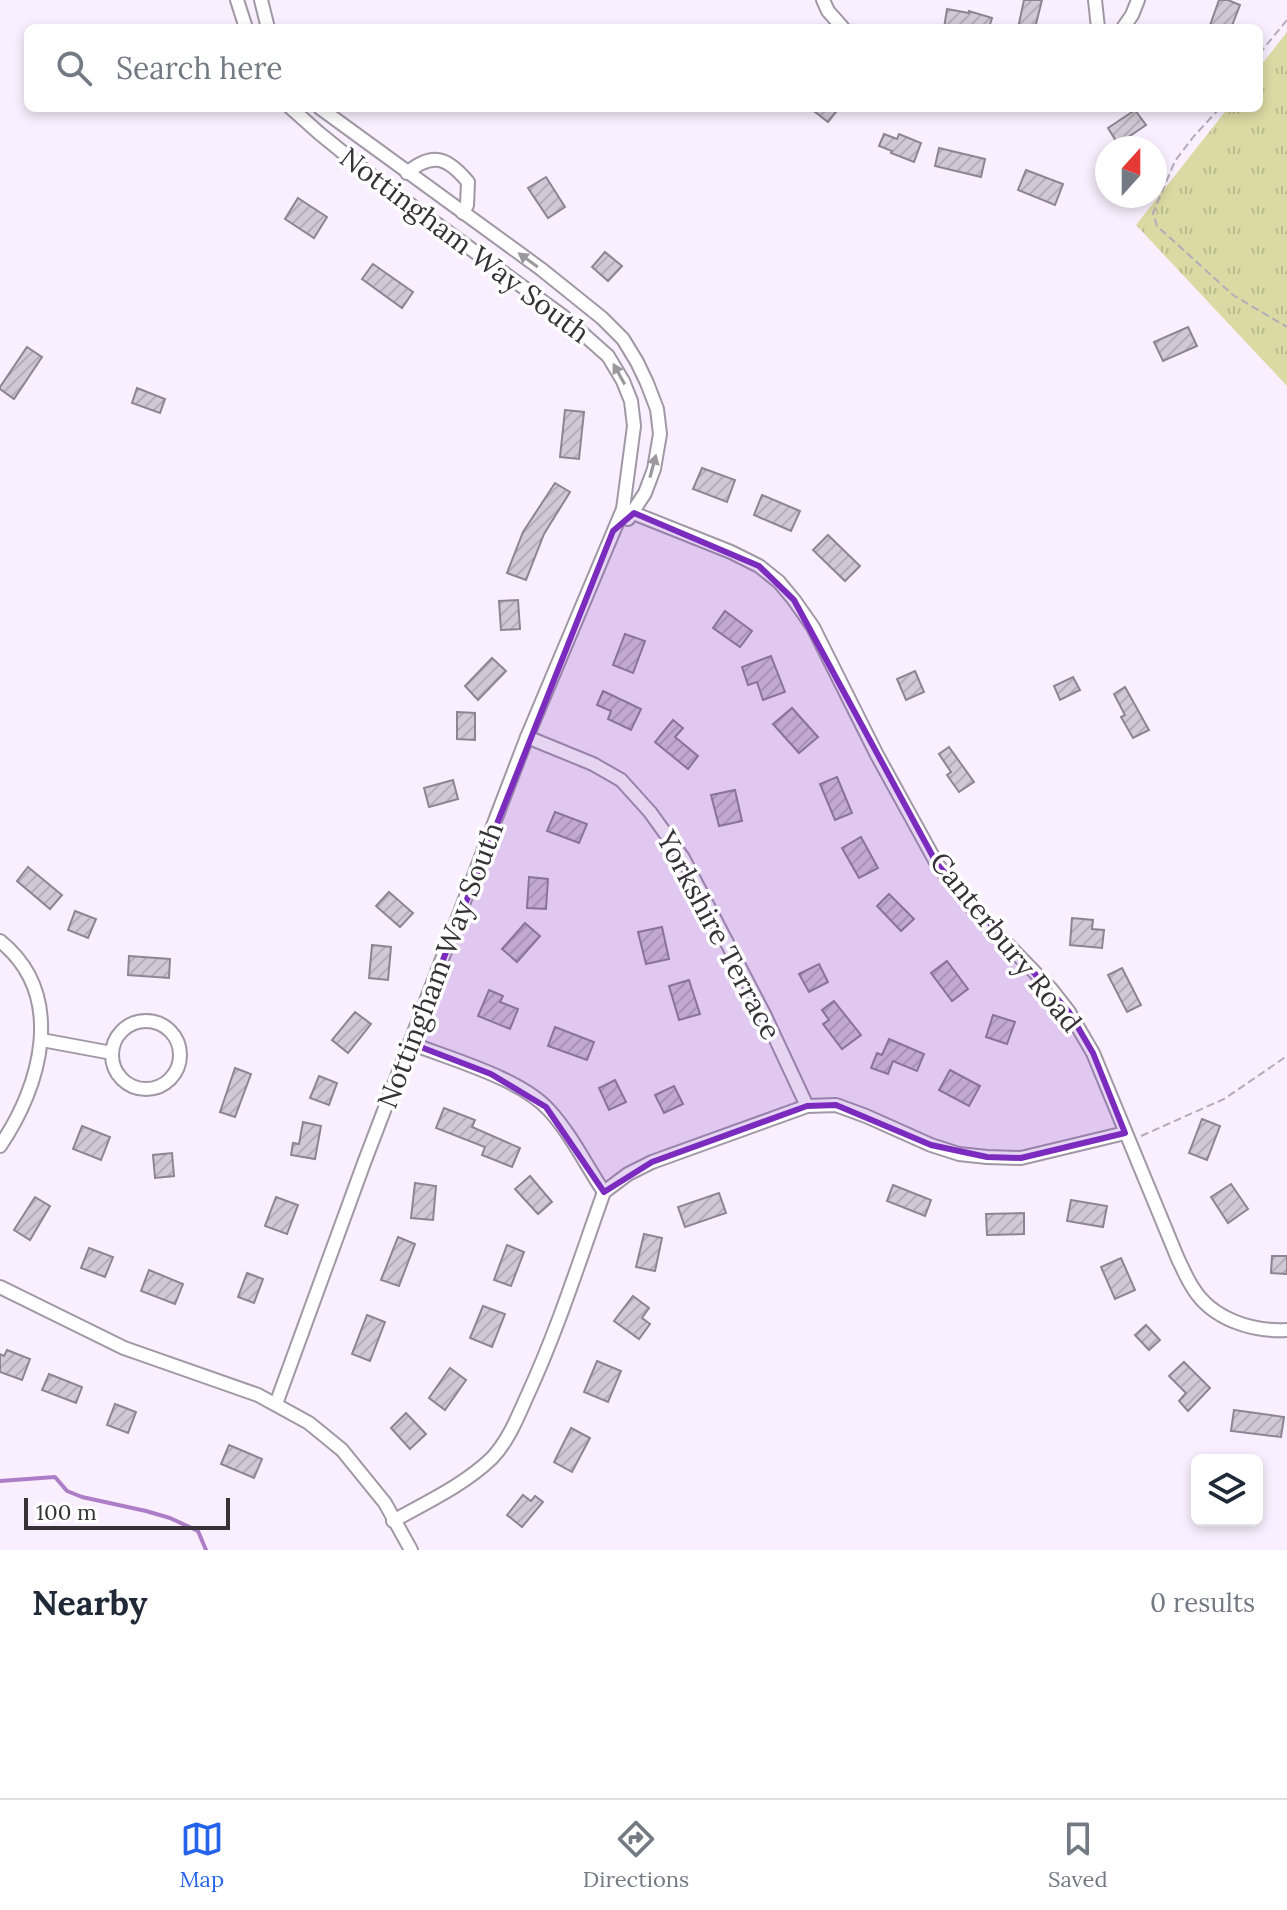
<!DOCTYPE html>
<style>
body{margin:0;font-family:Lora,serif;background:#f2f2f3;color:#1f2937}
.controls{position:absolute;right:24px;bottom:24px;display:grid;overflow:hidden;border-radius:12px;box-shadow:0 4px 12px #0003}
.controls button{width:72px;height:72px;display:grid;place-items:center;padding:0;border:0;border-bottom:2px solid #e0e1e3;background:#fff;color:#1f2937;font:40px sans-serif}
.compass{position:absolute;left:1095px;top:136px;width:72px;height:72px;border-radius:50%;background:#fff;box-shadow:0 4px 12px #0003;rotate:21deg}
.scale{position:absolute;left:24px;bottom:20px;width:206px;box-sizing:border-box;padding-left:8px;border:4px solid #363238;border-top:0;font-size:22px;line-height:28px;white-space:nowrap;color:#363238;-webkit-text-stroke:6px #fff;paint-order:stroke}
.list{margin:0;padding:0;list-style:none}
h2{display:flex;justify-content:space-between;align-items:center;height:104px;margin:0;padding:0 32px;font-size:34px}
h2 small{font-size:26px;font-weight:400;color:#747a83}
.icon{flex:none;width:44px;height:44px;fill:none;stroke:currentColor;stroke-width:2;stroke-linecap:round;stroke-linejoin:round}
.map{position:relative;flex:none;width:1287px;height:1550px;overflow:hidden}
.search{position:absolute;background:#fff;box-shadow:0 4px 12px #0003;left:24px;right:24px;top:24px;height:88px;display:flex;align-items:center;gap:20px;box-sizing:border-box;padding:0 28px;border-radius:12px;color:#747a83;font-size:30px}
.sheet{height:248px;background:#fff}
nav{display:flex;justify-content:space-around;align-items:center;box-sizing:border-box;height:112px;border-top:2px solid #e0e1e3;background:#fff;font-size:22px;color:#747a83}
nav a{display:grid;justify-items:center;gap:4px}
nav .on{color:#2563eb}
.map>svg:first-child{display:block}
.park{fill:url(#park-tufts)}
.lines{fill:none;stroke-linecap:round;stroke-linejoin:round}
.stream{stroke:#ad7ec7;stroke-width:4}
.building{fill:url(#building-hatch);stroke:#8d8592;stroke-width:2}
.street-casing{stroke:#a198a6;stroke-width:16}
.path{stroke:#b4acb8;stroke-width:2;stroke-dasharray:8 4;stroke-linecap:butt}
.street{stroke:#fff;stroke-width:12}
.oneway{fill:#9a989c}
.marked{fill:#7b2cbf;fill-opacity:0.2;stroke:#7b2cbf;stroke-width:6;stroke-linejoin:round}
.labels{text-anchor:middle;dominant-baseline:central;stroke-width:7;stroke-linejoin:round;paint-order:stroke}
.street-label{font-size:28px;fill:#363238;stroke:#fff}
</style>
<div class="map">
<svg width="1287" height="1550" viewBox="0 0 1287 1550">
<defs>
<pattern id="park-tufts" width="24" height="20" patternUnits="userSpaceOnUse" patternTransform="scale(2)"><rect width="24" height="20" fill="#dbdaa4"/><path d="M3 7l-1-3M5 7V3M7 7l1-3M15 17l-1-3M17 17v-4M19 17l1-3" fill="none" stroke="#bdbc8e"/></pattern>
<pattern id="building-hatch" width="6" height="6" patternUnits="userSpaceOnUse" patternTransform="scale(2)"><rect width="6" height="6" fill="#d2c9d7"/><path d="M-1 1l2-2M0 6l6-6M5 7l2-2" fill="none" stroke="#b5adb9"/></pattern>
</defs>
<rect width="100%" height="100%" fill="#f9effe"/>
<path class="park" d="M1287,32V386L1136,225L1228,108H1259V68Z"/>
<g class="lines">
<path class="stream" d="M0,1481L55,1477L67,1491L82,1497L146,1511L170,1518L198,1531L206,1550"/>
</g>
<g class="building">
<path d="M1024,0H1042L1035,28H1018Z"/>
<path d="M1219,0H1228L1240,5L1231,28H1209Z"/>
<path d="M947,9L969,13V11L992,18L989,28H944Z"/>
<path d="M810,108H839L828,122Z"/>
<path d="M1135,110L1146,125L1118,144L1108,128Z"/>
<path d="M884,134L897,139L899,134L921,143L914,162L891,153L892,151L879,146Z"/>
<path d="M939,148L985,159L981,177L935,166Z"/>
<path d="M1026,170L1063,184L1055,205L1018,190Z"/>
<path d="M546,177L565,207L548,218L528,188Z"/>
<path d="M298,198L327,217L314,238L285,219Z"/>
<path d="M605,252L622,266L608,281L592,267Z"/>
<path d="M373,264L413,292L402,308L362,279Z"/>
<path d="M1188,327L1197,346L1163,361L1154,342Z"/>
<path d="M27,347L42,357L14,399L0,389V387Z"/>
<path d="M137,388L165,399L160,413L132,403Z"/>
<path d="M565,410L584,412L579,459L560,457Z"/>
<path d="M702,468L735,480L727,502L693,489Z"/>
<path d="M555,483L570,492L544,534L526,580L507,573L523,532Z"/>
<path d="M762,495L800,511L791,531L754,515Z"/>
<path d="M828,535L860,566L845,581L813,550Z"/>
<path d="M518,600L520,629L501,630L499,601Z"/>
<path d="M725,611L752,631L740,647L713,628Z"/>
<path d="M625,634L645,641L633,673L613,665Z"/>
<path d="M771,656L785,692L763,700L757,682L748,685L742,667Z"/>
<path d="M492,658L506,671L478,700L465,686Z"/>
<path d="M915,671L924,692L906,700L897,679Z"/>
<path d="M1073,677L1080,690L1060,700L1054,686Z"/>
<path d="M1125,687L1149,730L1133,738L1121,717L1125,715L1114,694Z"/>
<path d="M603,691L641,709L631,730L608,719L611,711L597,705Z"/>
<path d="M792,708L818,737L799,753L773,724Z"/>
<path d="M457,712L475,713V740L457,739Z"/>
<path d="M673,720L683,728L675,737L698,756L688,769L655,742Z"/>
<path d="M949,747L974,782L959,792L947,775L951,772L939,754Z"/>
<path d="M837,777L852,813L835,820L820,784Z"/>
<path d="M453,780L458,799L429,807L424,788Z"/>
<path d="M735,790L742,821L719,826L711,795Z"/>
<path d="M555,812L587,824L579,843L547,831Z"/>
<path d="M861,837L878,868L859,878L842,848Z"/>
<path d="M28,867L62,895L50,909L17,881Z"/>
<path d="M529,877L548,879L546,909L527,908Z"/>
<path d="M389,892L413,913L400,927L376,906Z"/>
<path d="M889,894L914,919L901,931L877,906Z"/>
<path d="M75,911L96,919L88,938L68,930Z"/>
<path d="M1072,918L1093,920L1092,929L1104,930L1102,948L1070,945Z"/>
<path d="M525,923L540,936L517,962L502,949Z"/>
<path d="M662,927L669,959L646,964L638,932Z"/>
<path d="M372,945L391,947L388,980L369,978Z"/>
<path d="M129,956L170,959L169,978L128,975Z"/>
<path d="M947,961L968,989L952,1001L931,973Z"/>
<path d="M819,964L828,982L809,992L799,974Z"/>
<path d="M1122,968L1141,1005L1127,1012L1108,975Z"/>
<path d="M689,980L700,1014L679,1020L669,986Z"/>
<path d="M489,990L503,996L500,1002L518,1009L510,1029L478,1016Z"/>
<path d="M834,1001L861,1035L842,1049L823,1024L829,1020L822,1010Z"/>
<path d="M355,1012L371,1024L348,1053L332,1040Z"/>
<path d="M993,1015L1015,1022L1007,1044L986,1037Z"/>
<path d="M555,1027L594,1042L587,1060L548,1046Z"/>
<path d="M889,1039L924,1054L917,1071L893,1061L888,1074L871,1068L877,1053L882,1055Z"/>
<path d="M235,1068L251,1074L235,1117L220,1112Z"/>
<path d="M950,1070L980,1086L969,1106L939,1090Z"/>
<path d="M319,1076L337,1083L329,1105L310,1098Z"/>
<path d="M615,1080L626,1102L609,1110L599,1088Z"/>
<path d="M674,1086L683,1104L664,1113L655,1095Z"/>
<path d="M444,1108L475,1120L472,1127L520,1148L512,1167L482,1155L485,1147L436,1128Z"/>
<path d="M1202,1119L1220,1126L1207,1160L1189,1153Z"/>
<path d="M303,1122L321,1126L315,1159L291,1155L293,1143L299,1144Z"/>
<path d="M82,1126L110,1137L101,1160L73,1149Z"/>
<path d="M172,1153L174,1176L155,1178L153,1155Z"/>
<path d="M530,1176L552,1202L538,1214L515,1189Z"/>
<path d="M415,1183L436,1186L433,1220L411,1218Z"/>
<path d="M1231,1184L1248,1209L1228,1223L1211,1197Z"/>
<path d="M893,1185L931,1200L925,1216L887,1201Z"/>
<path d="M719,1193L726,1213L685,1227L678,1207Z"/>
<path d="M35,1197L50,1206L30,1240L14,1230Z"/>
<path d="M276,1197L298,1205L287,1234L265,1226Z"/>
<path d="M1071,1200L1107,1206L1103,1227L1067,1221Z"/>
<path d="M1024,1213V1234L987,1235L986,1214Z"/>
<path d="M644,1234L662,1238L655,1271L636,1267Z"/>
<path d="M398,1237L415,1244L399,1286L381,1280Z"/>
<path d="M507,1245L524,1252L511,1286L494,1280Z"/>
<path d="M89,1248L113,1257L105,1277L81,1268Z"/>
<path d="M1272,1256H1287V1274L1271,1273Z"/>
<path d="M1121,1258L1135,1290L1115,1299L1101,1267Z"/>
<path d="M149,1270L183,1284L175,1304L141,1291Z"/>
<path d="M247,1273L263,1279L254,1303L238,1297Z"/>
<path d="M633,1296L649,1308L642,1318L650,1324L639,1339L614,1321Z"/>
<path d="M483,1306L505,1314L492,1347L470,1338Z"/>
<path d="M367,1315L385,1322L370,1361L352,1354Z"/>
<path d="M1146,1325L1160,1340L1149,1350L1135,1335Z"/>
<path d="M7,1350L30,1359L22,1380L0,1372V1354L4,1356Z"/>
<path d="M597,1361L621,1371L608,1402L584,1392Z"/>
<path d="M1184,1362L1210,1388L1188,1411L1179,1401L1186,1393L1169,1376Z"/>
<path d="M450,1368L466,1380L445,1410L429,1398Z"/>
<path d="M49,1374L82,1387L76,1403L42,1390Z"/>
<path d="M115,1404L136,1412L128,1433L107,1425Z"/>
<path d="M1234,1410L1284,1417L1281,1437L1231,1431Z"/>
<path d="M406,1413L426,1434L410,1449L391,1428Z"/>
<path d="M571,1428L590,1438L572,1472L554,1462Z"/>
<path d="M229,1445L262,1459L254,1478L221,1464Z"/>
<path d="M523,1495L531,1501L535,1496L543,1502L522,1527L507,1515Z"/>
</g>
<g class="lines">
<defs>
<g id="street">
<path d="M237,0L246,28"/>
<path d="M261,0L268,28"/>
<path d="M823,0L828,11L843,28"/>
<path d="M1095,0L1098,28"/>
<path d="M1123,28L1132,15L1138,0"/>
<path d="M320,108L541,269L602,318L623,339L637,362L647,383L657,409L660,434L654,469L645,493L628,519"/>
<path d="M407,173C433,151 448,158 468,182L467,205L463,213"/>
<path d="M623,509L731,552L759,566L779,582L794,600L813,627L877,755L937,864L976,912L1051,989L1069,1012L1093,1053L1178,1259C1183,1269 1187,1279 1193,1288C1212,1319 1252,1332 1287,1330"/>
<path d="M527,737L593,764L621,780L650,812L683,858L764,1014L807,1106"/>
<path d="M0,941C67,995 41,1086 0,1146"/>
<circle cx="146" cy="1055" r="34"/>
<path d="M42,1040L112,1053"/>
<path d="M410,1043C450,1059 520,1078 549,1110C571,1134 586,1165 604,1192"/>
<path d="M0,1287L124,1348L258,1395L309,1423L342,1450L385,1503L411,1550"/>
<path d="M276,1404L364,1163L527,737L623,509L634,426L631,401L623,381L608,356L564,317L378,181L319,133L291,108"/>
<path d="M393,1521C427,1502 464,1485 492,1458C509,1440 518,1416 528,1394C558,1329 580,1259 604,1192L628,1174L652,1162L807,1106L836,1105L866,1116L931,1145L959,1154L987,1157L1021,1158L1125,1133"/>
</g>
</defs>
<use href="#street" class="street-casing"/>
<g class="path">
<path d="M1259,54L1287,20"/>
<path d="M1220,108L1194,136L1175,161L1153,213L1157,226L1233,295L1287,327"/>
<path d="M1141,1136L1224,1099L1287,1056"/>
</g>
<use href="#street" class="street"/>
</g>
<defs><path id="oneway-solid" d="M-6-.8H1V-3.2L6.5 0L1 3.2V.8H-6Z" transform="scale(2)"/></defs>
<g class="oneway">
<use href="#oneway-solid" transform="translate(528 260) rotate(-144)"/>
<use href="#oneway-solid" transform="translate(619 374) rotate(-119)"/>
<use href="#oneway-solid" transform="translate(653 466) rotate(-75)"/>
</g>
<path class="marked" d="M634,513L759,566L794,600L937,864L1069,1012L1093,1053L1125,1133L1021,1158L987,1157L931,1145L836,1105L807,1106L652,1162L604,1192L546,1107L491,1074L410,1043L613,531Z"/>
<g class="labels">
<g class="street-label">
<text transform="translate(465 245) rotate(37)">Nottingham Way South</text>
<text transform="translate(719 935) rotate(62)">Yorkshire Terrace</text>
<text transform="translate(1006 942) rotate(51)">Canterbury Road</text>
<text transform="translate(440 965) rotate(-69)">Nottingham Way South</text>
</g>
</g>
</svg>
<div class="controls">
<button><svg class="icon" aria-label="layers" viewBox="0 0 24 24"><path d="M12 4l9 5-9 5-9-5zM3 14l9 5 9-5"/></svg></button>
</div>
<svg class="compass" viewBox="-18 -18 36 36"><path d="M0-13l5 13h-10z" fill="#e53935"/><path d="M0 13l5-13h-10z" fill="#747a83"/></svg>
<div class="scale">100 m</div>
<div class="search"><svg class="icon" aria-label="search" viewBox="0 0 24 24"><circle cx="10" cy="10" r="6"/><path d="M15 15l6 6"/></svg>Search here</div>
</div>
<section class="sheet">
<h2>Nearby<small>0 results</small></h2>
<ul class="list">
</ul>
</section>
<nav>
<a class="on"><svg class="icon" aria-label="map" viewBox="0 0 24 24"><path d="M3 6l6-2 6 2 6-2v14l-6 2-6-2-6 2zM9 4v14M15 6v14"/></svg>Map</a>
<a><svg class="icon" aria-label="directions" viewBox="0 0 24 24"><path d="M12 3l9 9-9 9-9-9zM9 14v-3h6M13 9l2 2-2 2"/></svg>Directions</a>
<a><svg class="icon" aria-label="saved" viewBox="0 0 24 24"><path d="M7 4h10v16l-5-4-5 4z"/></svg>Saved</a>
</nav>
